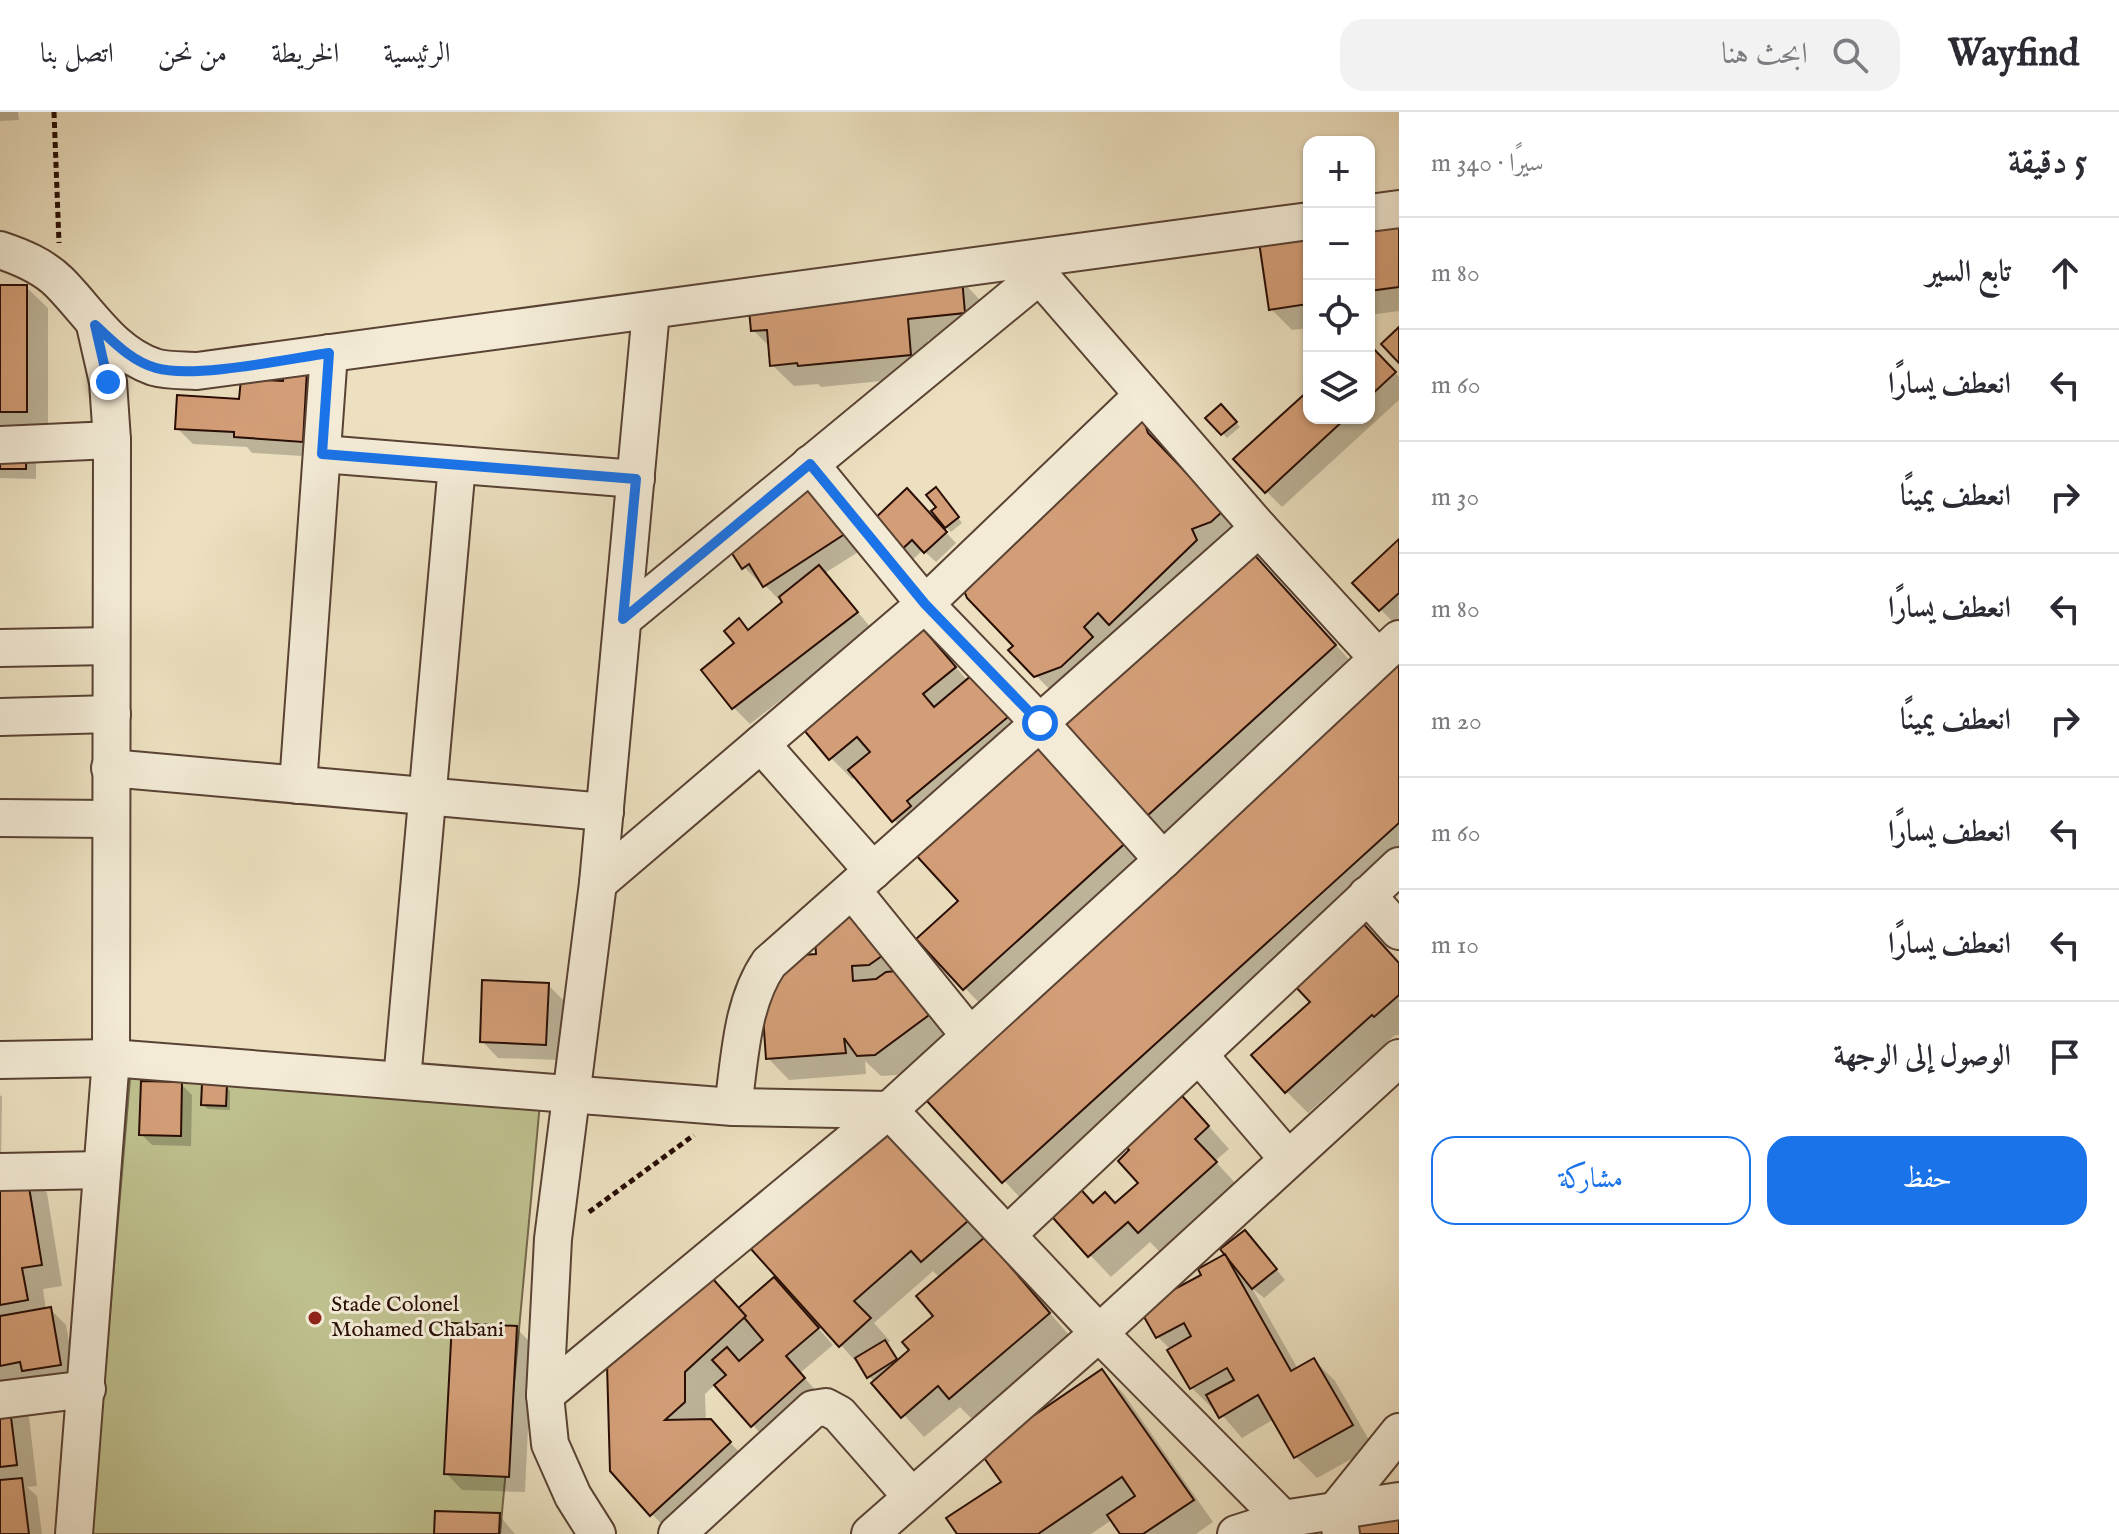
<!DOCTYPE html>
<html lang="ar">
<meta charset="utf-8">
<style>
body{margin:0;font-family:"IM FELL English",Amiri,serif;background:#f2f2f3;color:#2b2b33;direction:rtl}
.controls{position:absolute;right:24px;top:24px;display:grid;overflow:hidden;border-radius:16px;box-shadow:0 2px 6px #0004}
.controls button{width:72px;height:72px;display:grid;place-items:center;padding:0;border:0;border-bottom:2px solid #e1e1e2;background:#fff;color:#2b2b33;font:40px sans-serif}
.stop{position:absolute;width:24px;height:24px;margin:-18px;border:6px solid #1a73e8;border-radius:50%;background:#fff}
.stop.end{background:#1a73e8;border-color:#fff;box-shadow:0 2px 8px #0008}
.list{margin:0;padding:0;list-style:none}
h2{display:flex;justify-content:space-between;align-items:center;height:104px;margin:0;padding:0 32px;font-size:34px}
h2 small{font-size:26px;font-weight:400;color:#7c7c81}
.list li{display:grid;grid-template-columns:52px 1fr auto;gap:24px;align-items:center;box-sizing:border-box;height:112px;padding:0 32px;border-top:2px solid #e1e1e2}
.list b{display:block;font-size:30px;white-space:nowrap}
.list em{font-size:26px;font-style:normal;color:#7c7c81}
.actions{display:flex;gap:16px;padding:24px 32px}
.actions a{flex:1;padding:18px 0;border:2px solid #1a73e8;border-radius:24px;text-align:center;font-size:28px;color:#1a73e8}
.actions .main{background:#1a73e8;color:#fff}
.icon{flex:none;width:44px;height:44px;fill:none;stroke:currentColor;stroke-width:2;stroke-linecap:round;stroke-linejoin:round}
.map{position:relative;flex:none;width:1399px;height:1422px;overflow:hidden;direction:ltr}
header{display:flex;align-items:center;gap:48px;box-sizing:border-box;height:112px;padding:0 40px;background:#fff;border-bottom:2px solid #e1e1e2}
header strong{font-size:38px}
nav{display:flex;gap:44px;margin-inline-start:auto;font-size:28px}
.search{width:560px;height:72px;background:#f2f2f3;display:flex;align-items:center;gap:20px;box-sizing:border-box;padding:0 28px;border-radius:24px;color:#7c7c81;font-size:30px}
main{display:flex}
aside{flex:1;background:#fff}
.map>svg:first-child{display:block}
.green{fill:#bec08e;stroke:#736649;stroke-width:2}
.shadow{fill:#0003;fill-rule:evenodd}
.building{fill:#d39e77;stroke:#280d04;stroke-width:2}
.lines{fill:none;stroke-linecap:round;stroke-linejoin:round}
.minor-casing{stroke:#594233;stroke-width:40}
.path{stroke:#280d04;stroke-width:5;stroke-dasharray:6 4;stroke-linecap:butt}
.minor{stroke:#f3ebd6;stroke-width:36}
.route{stroke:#1a73e8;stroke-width:10}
.poi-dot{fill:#8f2418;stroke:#f3ebd6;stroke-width:3}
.labels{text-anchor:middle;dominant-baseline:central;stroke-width:6;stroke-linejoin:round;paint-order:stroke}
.poi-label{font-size:22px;fill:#280d04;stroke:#f3ebd6;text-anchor:start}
</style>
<header>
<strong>Wayfind</strong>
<div class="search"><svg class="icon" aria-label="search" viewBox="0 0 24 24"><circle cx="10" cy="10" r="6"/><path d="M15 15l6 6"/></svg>ابحث هنا</div>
<nav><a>الرئيسية</a><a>الخريطة</a><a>من نحن</a><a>اتصل بنا</a></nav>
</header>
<main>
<aside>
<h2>5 دقيقة<small>سيرًا · 340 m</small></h2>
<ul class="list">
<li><svg class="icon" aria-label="ahead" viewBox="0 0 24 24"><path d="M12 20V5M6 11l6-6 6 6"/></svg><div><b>تابع السير</b></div><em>80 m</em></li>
<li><svg class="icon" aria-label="left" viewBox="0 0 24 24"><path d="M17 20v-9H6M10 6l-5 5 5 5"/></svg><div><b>انعطف يسارًا</b></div><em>60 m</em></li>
<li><svg class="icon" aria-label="right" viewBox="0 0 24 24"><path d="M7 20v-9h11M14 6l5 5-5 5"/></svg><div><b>انعطف يمينًا</b></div><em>30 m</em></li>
<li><svg class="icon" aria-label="left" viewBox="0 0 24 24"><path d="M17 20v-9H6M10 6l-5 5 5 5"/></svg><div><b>انعطف يسارًا</b></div><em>80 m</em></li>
<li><svg class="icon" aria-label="right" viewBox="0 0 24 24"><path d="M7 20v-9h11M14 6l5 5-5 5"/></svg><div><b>انعطف يمينًا</b></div><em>20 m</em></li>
<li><svg class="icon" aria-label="left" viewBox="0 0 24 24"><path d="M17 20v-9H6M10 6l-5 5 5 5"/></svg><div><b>انعطف يسارًا</b></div><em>60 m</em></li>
<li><svg class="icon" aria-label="left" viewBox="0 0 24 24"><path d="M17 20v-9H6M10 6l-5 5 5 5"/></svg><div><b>انعطف يسارًا</b></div><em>10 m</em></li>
<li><svg class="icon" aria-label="arrive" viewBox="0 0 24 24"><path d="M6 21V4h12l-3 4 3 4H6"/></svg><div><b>الوصول إلى الوجهة</b></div></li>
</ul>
<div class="actions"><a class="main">حفظ</a><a>مشاركة</a></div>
</aside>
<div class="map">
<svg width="1399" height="1422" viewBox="0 0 1399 1422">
<rect width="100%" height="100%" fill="#ece0c0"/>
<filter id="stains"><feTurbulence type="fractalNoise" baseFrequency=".0025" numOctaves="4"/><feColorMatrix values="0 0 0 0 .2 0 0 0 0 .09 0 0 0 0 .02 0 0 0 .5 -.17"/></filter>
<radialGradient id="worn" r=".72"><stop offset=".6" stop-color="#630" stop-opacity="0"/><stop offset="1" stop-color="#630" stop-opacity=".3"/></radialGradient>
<path class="green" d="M131,955L540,991L500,1422H91Z"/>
<g class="shadow">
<path d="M0,0H18L19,8L0,9Z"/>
<path d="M1399,111V199L1369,203V116Z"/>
<path d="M1309,125V216L1292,218L1271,197Z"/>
<path d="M961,168L982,190L985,222L928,228L932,264L821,275L818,272L794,274L772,253L771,236L753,218Z"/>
<path d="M0,175H26L48,196V321L36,330V367L0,366Z"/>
<path d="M1369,234L1399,265V288L1282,395L1266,379L1309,280V306H1369Z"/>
<path d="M306,260L323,276L319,345L252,341L247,335L193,332L177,316L285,271Z"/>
<path d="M1221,294L1240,315L1227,326L1208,306Z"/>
<path d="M1142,309L1164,330L1169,345L1243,421L1057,585L1011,538L1115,339Z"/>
<path d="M814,365L866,435L825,461L872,517L750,612L734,596L739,509L749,519L783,492L762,470L760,471L744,455Z"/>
<path d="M940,382L962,411L951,420L946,415L939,395Z"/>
<path d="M917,390L956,431L936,450L923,438L910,450L899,440Z"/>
<path d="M1399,430V511L1397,514L1355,471Z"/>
<path d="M1270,461L1356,555L1399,538V752L1025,1091L918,976L986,898L965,876L961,789Z"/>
<path d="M913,507L968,569L993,587L1028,628L914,730L856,664L852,667L831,646Z"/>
<path d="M856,798L964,914L897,963L881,964L865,949L866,962L789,968L768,946L818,843Z"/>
<path d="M1399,851V923H1395L1308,1001L1287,980Z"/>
<path d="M548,873L564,889L562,948L498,946L482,929Z"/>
<path d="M181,972L192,983L191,1034L152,1033L141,1022Z"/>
<path d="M226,974L230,979V998L208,997L203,993Z"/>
<path d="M0,983L2,985L1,1051H0Z"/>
<path d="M1188,991L1229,1037L1215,1049L1237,1073L1161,1141L1150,1130L1111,1165L1090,1143L1094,1093H1116L1141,1071Z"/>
<path d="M906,1025L996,1125L988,1131L1069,1223L972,1307L960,1295L924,1325L745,1127ZM933,1159L940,1166L936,1204L912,1238L899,1250L887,1232L890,1229L874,1211Z"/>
<path d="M25,1059L47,1081L62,1174L43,1177L46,1198L50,1197L66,1213L76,1268L0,1272V1063Z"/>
<path d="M1255,1131L1285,1168L1264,1186L1252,1176L1298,1257L1314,1248L1335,1269L1373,1335L1317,1366L1296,1345L1274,1307L1242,1326L1216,1296L1213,1297L1192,1276L1171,1238L1158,1225L1142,1197L1204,1164L1201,1158Z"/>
<path d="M790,1184L833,1233L800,1261L820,1283L768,1330L716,1272L705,1282L706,1310H710L751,1352L671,1422L652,1402L609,1253L740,1197Z"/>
<path d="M516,1216L532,1232L525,1380L462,1378L446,1361Z"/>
<path d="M1102,1260L1123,1281L1213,1410L1196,1422H1123L1113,1407L1091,1422H959Z"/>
<path d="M8,1283L29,1305L37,1374L27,1375L37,1384L42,1422H0V1284Z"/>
<path d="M499,1403L515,1422H436Z"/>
</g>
<g class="building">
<path d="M1399,109V175L1369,179V114Z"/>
<path d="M1309,123L1308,192L1269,198L1259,130Z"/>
<path d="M962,166L965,201L908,207L911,243L798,254L797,251L770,254L767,218L751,219L748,187Z"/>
<rect x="0" y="173" width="27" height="127"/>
<path d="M1399,215V251L1381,232Z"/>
<path d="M1369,232L1396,260L1369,285Z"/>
<path d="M284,256L307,258L303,330L234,325V320L175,317L177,283L239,287L241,267L283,269Z"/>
<path d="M1309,278V306H1346L1265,381L1233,347Z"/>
<path d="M1221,292L1237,310L1221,323L1205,306Z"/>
<path d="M1143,306L1148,321L1223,399L1211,410L1192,417L1197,428L1109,513L1098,501L1084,515L1093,525L1061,555L1034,565L1008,538L1013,534L967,486L957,461L1086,347L1112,338L1109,329Z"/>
<path d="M0,317H27L26,357H0Z"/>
<path d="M815,362L851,418L763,475L749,452L742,457L726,432Z"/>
<path d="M936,375L959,405L945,416L931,399L936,395L926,383Z"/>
<path d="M907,376L947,420L924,441L912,428L898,441L870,411Z"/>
<path d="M1399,427V481L1379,499L1352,471Z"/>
<path d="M1249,437L1336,533L1147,704L1177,736L1399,535V711L1002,1071L915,976L1158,756L1131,726L963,878L916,827L958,789L914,741Z"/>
<path d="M819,453L858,500L732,597L701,558L734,531L724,519L739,506L748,518L782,490L779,485Z"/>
<path d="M913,505L956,555L923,582L934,595L972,563L1008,605L907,689L911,694L892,710L848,658L870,640L857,625L829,648L793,605Z"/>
<path d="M856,795L889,839L869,853L852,854L853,869L876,867L886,860L918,857L944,892L875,943L857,944L844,926L846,941L766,947L759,846L816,842L815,826Z"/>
<path d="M1360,808L1399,851V883L1374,905L1372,903L1285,981L1251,943L1310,890L1292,871Z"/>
<path d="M482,868L549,871L546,933L480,930Z"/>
<path d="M1167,967L1209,1014L1195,1027L1217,1050L1138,1121L1128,1110L1088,1145L1038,1089L1067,1062L1093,1091L1105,1080L1115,1091L1138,1071L1118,1049L1129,1038L1120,1028Z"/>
<path d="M141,969L182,970L181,1024L139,1023Z"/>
<path d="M202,972H227L226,994L201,993Z"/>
<path d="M884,1001L976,1102L921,1150L911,1139L854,1189L871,1206L839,1235L742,1127Z"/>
<path d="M26,1057L42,1153L22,1156L28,1188L0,1193V1061Z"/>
<path d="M1245,1118L1277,1157L1252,1177L1220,1137Z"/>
<path d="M985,1125L1050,1201L949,1287L938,1274L901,1306L871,1271L909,1238L902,1230L933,1204L916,1184Z"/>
<path d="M1225,1142L1291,1259L1314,1246L1353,1313L1294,1346L1258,1283L1219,1306L1206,1283L1234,1268L1227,1256L1190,1277L1167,1238L1191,1224L1184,1211L1156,1226L1139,1196L1201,1163L1198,1157Z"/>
<path d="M774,1165L819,1216L786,1244L805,1266L751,1315L714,1273L726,1263L712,1248L727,1235L739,1249L763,1228L737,1197Z"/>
<path d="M713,1167L746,1204L685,1260V1290L665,1308L711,1307L731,1330L650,1404L610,1359L607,1252Z"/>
<path d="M51,1195L61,1253L22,1259L20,1250L0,1254V1204Z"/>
<path d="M452,1211L517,1214L509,1365L444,1362Z"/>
<path d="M885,1228L897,1247L867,1266L855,1246Z"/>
<path d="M1102,1257L1194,1388L1143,1422H1120L1107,1403L1135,1384L1122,1365L1038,1422H957L946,1406L1001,1370L980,1340Z"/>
<path d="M8,1281L17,1353L0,1355V1282Z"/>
<path d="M22,1366L29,1422H0V1368Z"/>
<path d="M435,1399L500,1401L499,1422H434Z"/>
<path d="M1399,1402V1422H1345L1344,1408Z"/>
</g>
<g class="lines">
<defs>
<g id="minor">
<path d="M1369,101L1399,97"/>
<path d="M0,138C21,145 43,154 59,170C90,201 111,240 154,255C167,259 184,258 197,259L1309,109"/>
<path d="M1027,149L1259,416L1378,546"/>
<path d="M0,333L112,328"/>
<path d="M322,342L636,367"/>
<path d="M810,352L925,492L1040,611L1163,748"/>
<path d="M623,507L1040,163"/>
<path d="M0,536L111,534"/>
<path d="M0,605L112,602"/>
<path d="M761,632L873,759"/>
<path d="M110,656L605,700"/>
<path d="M298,673L329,241"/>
<path d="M0,706L110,707"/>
<path d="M598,771L925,492L1143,283"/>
<path d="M852,778L970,924"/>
<path d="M1367,783L1399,819"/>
<path d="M1199,943L1288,1047"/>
<path d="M0,948L111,946L733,995L889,998L1099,1221L1283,1407"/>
<path d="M402,968L457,353"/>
<path d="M733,995C740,947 741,892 769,851L1259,416"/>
<path d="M0,1060L102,1058"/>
<path d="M1007,1123L1399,754"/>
<path d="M545,1283L889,998L1163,748L1399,527"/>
<path d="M0,1288L87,1277"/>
<path d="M74,1422L111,946L112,328L108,270L95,213"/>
<path d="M597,1422L573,1384L550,1332L545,1283L553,1127L598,771L651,199"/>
<path d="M677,1422L813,1297L826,1295L839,1302L912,1385"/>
<path d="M870,1422L1099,1221L1399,946"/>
<path d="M1236,1422L1283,1407L1399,1389"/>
<path d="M1341,1422L1337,1397L1399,1320"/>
</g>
</defs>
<use href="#minor" class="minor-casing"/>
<g class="path">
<path d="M54,0L59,131"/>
<path d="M589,1100L694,1023"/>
</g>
<use href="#minor" class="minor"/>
</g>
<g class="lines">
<path class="route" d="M108,270L95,213C114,230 131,249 156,256C194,267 287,247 329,241L322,342L636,367L623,507L810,352L925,492L1040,611"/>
</g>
<circle class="poi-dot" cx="315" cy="1206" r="8"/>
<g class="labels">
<g class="poi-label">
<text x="331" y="1193">Stade Colonel<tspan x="331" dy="25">Mohamed Chabani</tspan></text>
</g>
</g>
<rect width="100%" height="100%" filter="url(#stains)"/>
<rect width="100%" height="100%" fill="url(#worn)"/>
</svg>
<div class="controls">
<button>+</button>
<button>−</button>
<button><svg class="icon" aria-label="locate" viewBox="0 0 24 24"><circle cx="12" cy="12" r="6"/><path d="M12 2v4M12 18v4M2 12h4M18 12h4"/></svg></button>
<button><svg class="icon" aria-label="layers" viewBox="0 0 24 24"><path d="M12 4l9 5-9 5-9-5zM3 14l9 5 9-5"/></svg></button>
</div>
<div class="stop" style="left:1040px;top:611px"></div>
<div class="stop end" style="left:108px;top:270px"></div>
</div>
</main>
